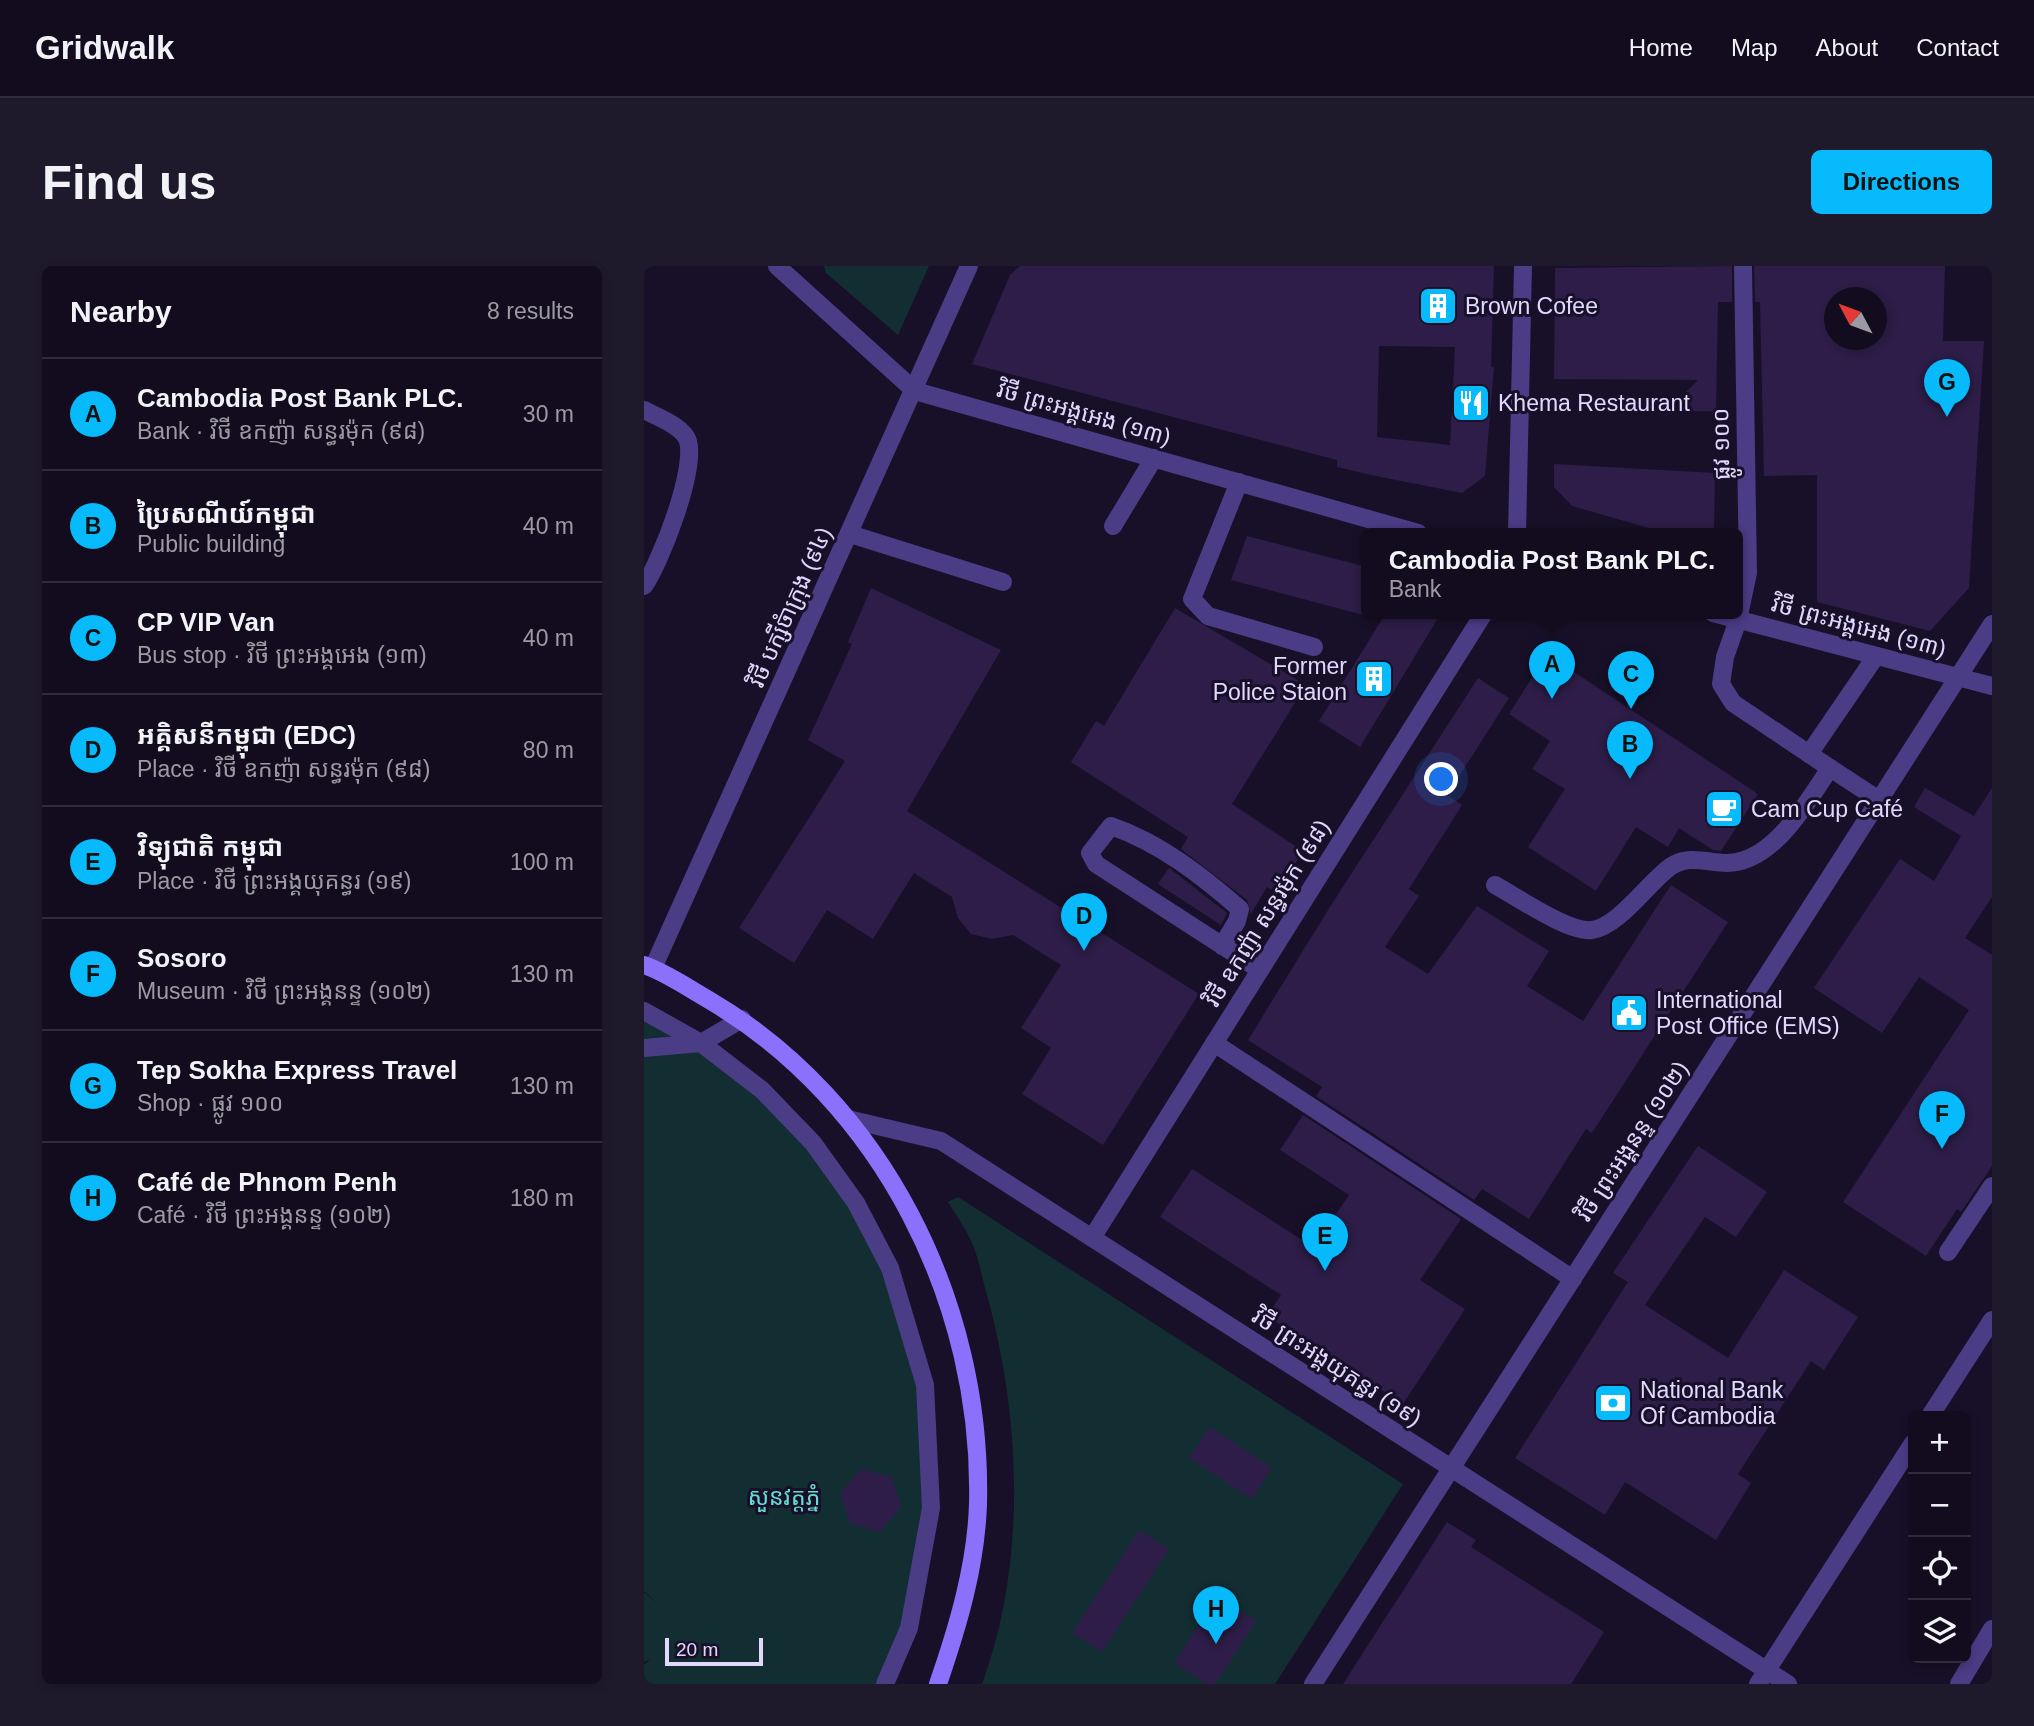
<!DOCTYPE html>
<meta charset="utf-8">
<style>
body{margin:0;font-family:Helvetica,"Noto Sans Khmer",sans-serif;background:#1f1a2b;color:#f1f3f6}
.controls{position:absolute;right:21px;bottom:21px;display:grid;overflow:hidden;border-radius:10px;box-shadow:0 4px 10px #0003}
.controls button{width:63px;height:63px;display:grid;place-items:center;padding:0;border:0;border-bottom:2px solid #312c3c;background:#120c1e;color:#f1f3f6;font:35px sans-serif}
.compass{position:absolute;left:1180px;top:21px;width:63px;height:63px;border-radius:50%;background:#120c1e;box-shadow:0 4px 10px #0003;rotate:311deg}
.scale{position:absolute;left:21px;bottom:18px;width:98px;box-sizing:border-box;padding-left:7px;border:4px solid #e2d8fe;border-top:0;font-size:19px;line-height:24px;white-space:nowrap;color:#e2d8fe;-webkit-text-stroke:5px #181028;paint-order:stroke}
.you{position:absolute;left:798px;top:514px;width:24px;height:24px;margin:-18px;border:5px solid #fff;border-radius:50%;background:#1a73e8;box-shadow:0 0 0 10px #1a73e833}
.badge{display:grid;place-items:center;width:46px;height:46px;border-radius:50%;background:#07bafb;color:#111;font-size:23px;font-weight:700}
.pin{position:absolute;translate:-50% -58px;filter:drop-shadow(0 2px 4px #0008)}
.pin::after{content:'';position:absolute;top:37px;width:24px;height:21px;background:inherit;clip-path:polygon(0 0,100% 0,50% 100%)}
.popup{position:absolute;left:717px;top:262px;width:382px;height:91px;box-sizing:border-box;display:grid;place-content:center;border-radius:10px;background:#120c1e;filter:drop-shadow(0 2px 5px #0005);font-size:23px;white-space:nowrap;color:#9c9ba4}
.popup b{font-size:26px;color:#f1f3f6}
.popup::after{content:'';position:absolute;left:50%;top:100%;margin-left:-14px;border:14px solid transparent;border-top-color:#120c1e}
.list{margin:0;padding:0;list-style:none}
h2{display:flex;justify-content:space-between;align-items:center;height:91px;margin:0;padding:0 28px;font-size:30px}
h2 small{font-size:23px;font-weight:400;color:#9c9ba4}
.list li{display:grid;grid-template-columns:46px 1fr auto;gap:21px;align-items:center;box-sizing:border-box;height:112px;padding:0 28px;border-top:2px solid #312c3c}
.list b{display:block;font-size:26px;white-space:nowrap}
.list p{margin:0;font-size:23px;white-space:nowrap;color:#9c9ba4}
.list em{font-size:23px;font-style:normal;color:#9c9ba4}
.icon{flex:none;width:38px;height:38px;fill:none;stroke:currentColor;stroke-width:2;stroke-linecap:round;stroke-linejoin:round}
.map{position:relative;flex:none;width:1348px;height:1418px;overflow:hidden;border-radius:10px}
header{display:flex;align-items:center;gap:42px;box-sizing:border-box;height:98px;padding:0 35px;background:#120c1e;border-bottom:2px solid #312c3c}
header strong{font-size:33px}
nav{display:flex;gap:38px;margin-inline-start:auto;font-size:24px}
.intro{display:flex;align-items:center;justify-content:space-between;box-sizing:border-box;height:168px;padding:0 42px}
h1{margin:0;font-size:49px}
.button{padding:18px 32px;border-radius:10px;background:#07bafb;color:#111;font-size:24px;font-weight:700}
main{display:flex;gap:42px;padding:0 42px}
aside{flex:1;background:#120c1e;border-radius:10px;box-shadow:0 4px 10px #0003}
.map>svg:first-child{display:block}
.green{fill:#132e32}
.building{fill:#2d1d48;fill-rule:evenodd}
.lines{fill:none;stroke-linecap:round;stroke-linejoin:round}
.service{stroke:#4b3c86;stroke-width:18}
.pedestrian{stroke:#4b3c86;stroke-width:18}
.minor{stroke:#4b3c86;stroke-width:18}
.tertiary{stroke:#4b3c86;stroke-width:18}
.secondary{stroke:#8b70fc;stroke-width:18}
.labels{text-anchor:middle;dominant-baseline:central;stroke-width:6;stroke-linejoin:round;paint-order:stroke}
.poi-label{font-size:23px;fill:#e2d8fe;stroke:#181028;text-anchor:start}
.street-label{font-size:23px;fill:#e2d8fe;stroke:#181028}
.park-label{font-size:23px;fill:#64ded4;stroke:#181028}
</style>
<header>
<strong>Gridwalk</strong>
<nav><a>Home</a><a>Map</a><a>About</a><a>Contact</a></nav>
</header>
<div class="intro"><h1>Find us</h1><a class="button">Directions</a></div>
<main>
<aside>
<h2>Nearby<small>8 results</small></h2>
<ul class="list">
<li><span class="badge">A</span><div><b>Cambodia Post Bank PLC.</b><p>Bank · វិថី ឧកញ៉ា សន្ធរម៉ុក (៩៨)</p></div><em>30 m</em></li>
<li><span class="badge">B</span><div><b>ប្រៃសណីយ៍កម្ពុជា</b><p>Public building</p></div><em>40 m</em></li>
<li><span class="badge">C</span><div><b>CP VIP Van</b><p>Bus stop · វិថី ព្រះអង្គអេង (១៣)</p></div><em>40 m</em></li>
<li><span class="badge">D</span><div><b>អគ្គិសនីកម្ពុជា (EDC)</b><p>Place · វិថី ឧកញ៉ា សន្ធរម៉ុក (៩៨)</p></div><em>80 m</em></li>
<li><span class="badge">E</span><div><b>វិទ្យុជាតិ កម្ពុជា</b><p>Place · វិថី ព្រះអង្គយុគន្ធរ (១៩)</p></div><em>100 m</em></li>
<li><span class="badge">F</span><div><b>Sosoro</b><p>Museum · វិថី ព្រះអង្គនន្ទ (១០២)</p></div><em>130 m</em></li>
<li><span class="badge">G</span><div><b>Tep Sokha Express Travel</b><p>Shop · ផ្លូវ ១០០</p></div><em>130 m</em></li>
<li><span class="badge">H</span><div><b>Café de Phnom Penh</b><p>Café · វិថី ព្រះអង្គនន្ទ (១០២)</p></div><em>180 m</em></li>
</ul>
</aside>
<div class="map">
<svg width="1348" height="1418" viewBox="0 0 1348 1418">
<rect width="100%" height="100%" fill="#181028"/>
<g class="green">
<path d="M180,0H285L254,69L182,7Z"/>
<path d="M0,752L54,781L114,828L164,881L207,940L241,1005L275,1120L282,1242L260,1361L234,1418H0V1398L8,1393L0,1396V1326L16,1339L0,1325Z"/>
<path d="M314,931L759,1218L631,1418H338C383,1296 377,1152 343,1029C338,1012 335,993 328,977C322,963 312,949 304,936Z"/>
</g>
<g class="building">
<path d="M376,0H850L847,101H850L841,210L818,227L732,210L693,201V194L328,98L366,9ZM735,80L811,81L806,179L733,171Z"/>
<path d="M1088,0V36H1074L1072,145L1022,146L1054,114L910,113L911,2Z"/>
<path d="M1110,0H1301L1299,75H1340L1325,322L1286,365L1173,336V209L1120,210L1116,36H1111ZM1191,32H1233V74H1191Z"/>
<path d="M910,198L1071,207L1070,267H1022L928,240L910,221Z"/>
<path d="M603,270L723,301V350L587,314Z"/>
<path d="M227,322L357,384L263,545L555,728L459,879L378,828L407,782L377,762L417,699L369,669L348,673L327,668L314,652L308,631L270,607L229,673L183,644L150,697L95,662L201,495L164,474L208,378L204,376Z"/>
<path d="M531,342L662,419L588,538L659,585L633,627L623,621L607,648L603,634L537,583L544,571L427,496L452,455L460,460Z"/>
<path d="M742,347H797L716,481L675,455Z"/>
<path d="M903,388L1114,528L1077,585L1069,584L1035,562L1024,581L992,561L952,625L884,581L921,523L888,503L906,475L865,448Z"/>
<path d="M834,412L865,432L803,529L818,539L765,623L775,630L741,681L784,708L833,640L905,685L883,720L939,755L1027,619L1084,656L948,867L942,863L885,953L838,923L830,934L672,830L678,821L604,774L684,644Z"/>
<path d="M1281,522L1330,550L1348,522V631L1321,672L1348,689V900L1317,946L1313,943L1282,990L1199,936L1325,744L1275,711L1238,767L1170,722L1256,593L1290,615L1317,570L1270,541Z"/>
<path d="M525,602L583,647L577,659L514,618Z"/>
<path d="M659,849L817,953L776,1014L821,1043L759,1138L623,1050L637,1029L516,951L548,903L669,981L705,929L636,884Z"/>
<path d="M1054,880L1123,926L1092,971L1061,951L1001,1039L1084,1092L1140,1004L1214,1051L1180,1104L1167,1095L1094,1208L1107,1217L1072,1274L981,1216L961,1249L871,1192L984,1016L969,1007Z"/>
<path d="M566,1161L628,1202L608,1233L545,1192Z"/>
<path d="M217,1203L248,1211L257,1241L236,1266L206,1257L196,1227Z"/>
<path d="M803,1256L832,1274L827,1281L960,1366L927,1418H699Z"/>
<path d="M495,1264L525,1283L458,1386L428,1367Z"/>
<path d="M573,1330L612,1355L571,1418H563L530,1397Z"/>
</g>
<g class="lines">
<g class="service">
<path d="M0,144C13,151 39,160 44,175C52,205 17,295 0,320"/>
<path d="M595,216L548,333L564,350L670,381"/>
<path d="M469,260L510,192"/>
<path d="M206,268L359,316"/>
<path d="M1094,354L1081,391L1077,418L1089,437L1186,502"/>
<path d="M1165,488L1232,390"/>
<path d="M851,619C873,631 925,667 948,664C974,661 1004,617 1026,601C1045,588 1063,597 1083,597C1129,597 1164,535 1186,502L1235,534"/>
<path d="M578,680L593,655L596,643C557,609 516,577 467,560L446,587L452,598L616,704"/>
<path d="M570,777L929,1013"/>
<path d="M0,782L57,777L98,753"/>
<path d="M1304,986L1348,920"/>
<path d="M1315,1418L1348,1363"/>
</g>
<path class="pedestrian" d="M0,745L57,777L118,824L169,877L212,937L246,1002L281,1119L287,1242L265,1362L241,1418"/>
<g class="minor">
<path d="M873,267L879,0"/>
<path d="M1094,354L1104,307L1099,0"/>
<path d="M448,972L840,347"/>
<path d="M669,1418L1348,358"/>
</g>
<g class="tertiary">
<path d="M133,0L271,125L774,267"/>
<path d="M1069,347L1348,420"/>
<path d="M9,702L325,0"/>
<path d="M204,853L297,875L1144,1418"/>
<path d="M1286,1150L1348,1054"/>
<path d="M1114,1418L1269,1177"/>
</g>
<path class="secondary" d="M0,699C23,707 44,722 65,734C239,836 339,1038 334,1238C332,1300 314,1360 294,1418"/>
</g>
<defs>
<symbol id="building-square" viewBox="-11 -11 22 22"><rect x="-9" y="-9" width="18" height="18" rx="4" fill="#07bafb" stroke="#181028"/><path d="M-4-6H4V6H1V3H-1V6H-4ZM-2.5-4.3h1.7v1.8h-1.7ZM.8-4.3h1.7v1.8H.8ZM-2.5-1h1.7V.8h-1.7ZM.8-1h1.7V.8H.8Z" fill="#fff"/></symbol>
<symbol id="restaurant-square" viewBox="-11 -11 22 22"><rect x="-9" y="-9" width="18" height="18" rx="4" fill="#07bafb" stroke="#181028"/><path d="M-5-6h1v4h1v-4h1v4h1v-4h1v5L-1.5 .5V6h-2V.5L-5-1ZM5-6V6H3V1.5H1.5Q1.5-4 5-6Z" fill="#fff"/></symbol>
<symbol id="cafe-square" viewBox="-11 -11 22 22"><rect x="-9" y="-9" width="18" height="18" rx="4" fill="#07bafb" stroke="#181028"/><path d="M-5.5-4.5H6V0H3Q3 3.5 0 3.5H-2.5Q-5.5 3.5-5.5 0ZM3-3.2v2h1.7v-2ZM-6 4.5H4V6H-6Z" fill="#fff"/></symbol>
<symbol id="civic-square" viewBox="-11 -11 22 22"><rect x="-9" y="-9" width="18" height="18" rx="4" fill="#07bafb" stroke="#181028"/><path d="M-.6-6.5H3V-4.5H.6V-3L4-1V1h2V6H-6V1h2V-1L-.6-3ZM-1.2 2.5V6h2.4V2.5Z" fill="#fff"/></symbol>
<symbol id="bank-square" viewBox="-11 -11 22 22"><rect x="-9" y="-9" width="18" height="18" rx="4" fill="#07bafb" stroke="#181028"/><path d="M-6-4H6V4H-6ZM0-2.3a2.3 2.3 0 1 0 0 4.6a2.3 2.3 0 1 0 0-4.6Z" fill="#fff"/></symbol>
</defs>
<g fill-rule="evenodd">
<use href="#building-square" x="772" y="18" width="44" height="44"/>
<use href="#restaurant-square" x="805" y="115" width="44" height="44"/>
<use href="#building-square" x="708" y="391" width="44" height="44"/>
<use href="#cafe-square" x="1058" y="521" width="44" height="44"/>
<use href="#civic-square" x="963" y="725" width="44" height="44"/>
<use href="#bank-square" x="947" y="1115" width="44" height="44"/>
</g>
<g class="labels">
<g class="poi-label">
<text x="821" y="40">Brown Cofee</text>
<text x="854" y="137">Khema Restaurant</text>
<text x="703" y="400" text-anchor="end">Former<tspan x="703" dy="26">Police Staion</tspan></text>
<text x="1107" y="543">Cam Cup Café</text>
<text x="1012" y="734">International<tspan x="1012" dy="26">Post Office (EMS)</tspan></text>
<text x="996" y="1124">National Bank<tspan x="996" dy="26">Of Cambodia</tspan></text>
</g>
<g class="street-label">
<text transform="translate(440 147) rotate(16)">វិថី ព្រះអង្គអេង (១៣)</text>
<text transform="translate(1077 178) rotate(-91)">ផ្លូវ ១០០</text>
<text transform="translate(146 341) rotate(-66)">វិថី បក្សីចំាក្រុង (៩៤)</text>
<text transform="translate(1215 360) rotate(15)">វិថី ព្រះអង្គអេង (១៣)</text>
<text transform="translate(623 647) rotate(-58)">វិថី ឧកញ៉ា សន្ធរម៉ុក (៩៨)</text>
<text transform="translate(988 875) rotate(-57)">វិថី ព្រះអង្គនន្ទ (១០២)</text>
<text transform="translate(693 1101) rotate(33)">វិថី ព្រះអង្គយុគន្ធរ (១៩)</text>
</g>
<g class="park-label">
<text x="140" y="1231">សួនវត្ដភ្នំ</text>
</g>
</g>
</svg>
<div class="controls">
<button>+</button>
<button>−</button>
<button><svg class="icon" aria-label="locate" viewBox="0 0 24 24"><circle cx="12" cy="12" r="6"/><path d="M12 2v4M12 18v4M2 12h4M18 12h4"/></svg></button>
<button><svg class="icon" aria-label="layers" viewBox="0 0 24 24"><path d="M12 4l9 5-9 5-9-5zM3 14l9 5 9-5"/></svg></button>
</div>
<svg class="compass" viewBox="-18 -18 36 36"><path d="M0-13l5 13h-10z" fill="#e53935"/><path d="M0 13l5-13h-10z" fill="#9c9ba4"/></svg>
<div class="scale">20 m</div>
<div class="you"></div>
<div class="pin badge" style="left:908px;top:433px">A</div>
<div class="popup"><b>Cambodia Post Bank PLC.</b>Bank</div>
<div class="pin badge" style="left:986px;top:513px">B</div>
<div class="pin badge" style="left:987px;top:443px">C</div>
<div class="pin badge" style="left:440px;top:685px">D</div>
<div class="pin badge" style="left:681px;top:1005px">E</div>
<div class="pin badge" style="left:1298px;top:883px">F</div>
<div class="pin badge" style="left:1303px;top:151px">G</div>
<div class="pin badge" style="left:572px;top:1378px">H</div>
</div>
</main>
